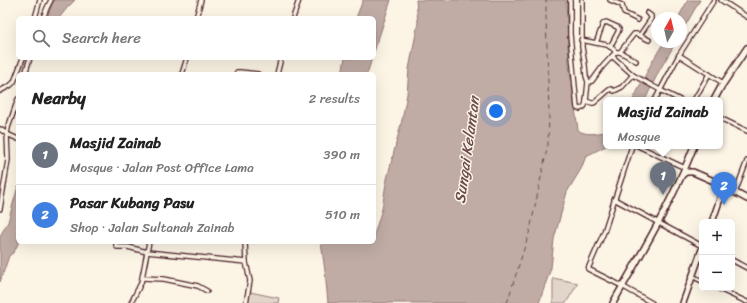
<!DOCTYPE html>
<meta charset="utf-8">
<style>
body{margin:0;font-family:Sriracha,sans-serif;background:#f6f6f6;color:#222}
.controls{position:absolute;right:12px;bottom:12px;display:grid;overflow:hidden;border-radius:6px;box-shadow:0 4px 16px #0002}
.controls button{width:36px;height:36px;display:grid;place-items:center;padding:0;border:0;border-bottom:1px solid #e0e0e0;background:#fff;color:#222;font:20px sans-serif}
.compass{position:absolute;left:651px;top:12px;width:36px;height:36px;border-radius:50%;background:#fff;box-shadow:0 4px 16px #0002;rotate:8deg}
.you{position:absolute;left:496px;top:111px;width:14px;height:14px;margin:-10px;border:3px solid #fff;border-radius:50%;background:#1a73e8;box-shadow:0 0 0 6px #1a73e833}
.badge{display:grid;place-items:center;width:26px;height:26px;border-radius:50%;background:#ea580c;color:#fff;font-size:13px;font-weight:700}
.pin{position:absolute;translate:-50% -33px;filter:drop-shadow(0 1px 2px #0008)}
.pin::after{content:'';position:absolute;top:21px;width:14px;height:12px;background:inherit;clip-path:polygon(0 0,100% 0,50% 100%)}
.popup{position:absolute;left:603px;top:97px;width:120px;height:52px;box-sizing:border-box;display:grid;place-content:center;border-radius:6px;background:#fff;filter:drop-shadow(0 1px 3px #0005);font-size:13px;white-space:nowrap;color:#767676}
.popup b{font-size:15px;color:#222}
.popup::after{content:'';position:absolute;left:50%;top:100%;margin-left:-8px;border:8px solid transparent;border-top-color:#fff}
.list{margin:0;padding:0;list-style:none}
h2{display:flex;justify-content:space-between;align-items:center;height:52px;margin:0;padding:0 16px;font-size:17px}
h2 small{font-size:13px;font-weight:400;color:#767676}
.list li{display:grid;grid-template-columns:26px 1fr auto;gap:12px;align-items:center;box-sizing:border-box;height:60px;padding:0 16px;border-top:1px solid #e0e0e0}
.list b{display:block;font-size:15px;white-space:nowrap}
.list p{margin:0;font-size:13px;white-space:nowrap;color:#767676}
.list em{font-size:13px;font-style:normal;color:#767676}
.icon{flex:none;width:22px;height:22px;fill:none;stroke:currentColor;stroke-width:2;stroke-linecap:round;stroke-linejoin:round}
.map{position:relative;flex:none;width:747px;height:303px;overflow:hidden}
.search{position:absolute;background:#fff;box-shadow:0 4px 16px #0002;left:16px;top:16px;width:360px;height:44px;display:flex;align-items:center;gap:10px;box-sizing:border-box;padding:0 14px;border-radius:6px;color:#767676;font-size:15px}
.panel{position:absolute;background:#fff;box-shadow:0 4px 16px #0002;left:16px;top:72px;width:360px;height:172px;border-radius:6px}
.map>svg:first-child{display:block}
.green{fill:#e2d5ca;stroke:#967a7a}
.water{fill:#c0aca5;stroke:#917474}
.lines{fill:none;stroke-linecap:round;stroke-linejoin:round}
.ferry{stroke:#6d4950;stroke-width:1;stroke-dasharray:5 4;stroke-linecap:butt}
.minor-casing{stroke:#4a1f2b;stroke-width:6}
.secondary-casing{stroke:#4a1f2b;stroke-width:8}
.minor{stroke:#fcf5e5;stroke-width:3.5}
.secondary{stroke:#fcf5e5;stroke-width:5}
.labels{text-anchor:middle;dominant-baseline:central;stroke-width:3;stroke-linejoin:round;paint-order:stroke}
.water-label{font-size:15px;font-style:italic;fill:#6d4950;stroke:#fcf5e5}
</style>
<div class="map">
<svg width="747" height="303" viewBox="0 0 747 303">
<rect width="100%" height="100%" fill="#fcf5e5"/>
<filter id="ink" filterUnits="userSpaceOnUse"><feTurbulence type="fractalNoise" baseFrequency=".025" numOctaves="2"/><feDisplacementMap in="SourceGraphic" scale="8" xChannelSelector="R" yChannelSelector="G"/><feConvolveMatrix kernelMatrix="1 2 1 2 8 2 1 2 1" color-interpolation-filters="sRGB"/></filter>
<g filter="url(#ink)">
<g class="green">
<path d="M553,278L578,283L566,303H553Z"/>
<path d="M250,292L279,298L278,303H248Z"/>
</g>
<g class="water">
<path d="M55,0H75L67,8L59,18H47L52,4Z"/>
<path d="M363,0H391L374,52V18H356Z"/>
<path d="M416,0H566L569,65L578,130C585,136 597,133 606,132V146L586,156L581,169L567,192L554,239L551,268L539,303H328L325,271L321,242H369L370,244H371L372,242H374V235L382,209L386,183L402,120L407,94L409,69L418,23Z"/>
<path d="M688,0H700L681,33V18H678Z"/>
<path d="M664,42H676L659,71L645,100H633L652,62Z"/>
<path d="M345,58H372L367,74H342Z"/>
<path d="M18,186V242H19L14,252L9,256L0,282V236L8,222Z"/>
</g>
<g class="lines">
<path class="ferry" d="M507,303L530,230L548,144L549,115L546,15V0"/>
<defs>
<g id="minor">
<path d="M570,0V34L577,108L580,109C584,108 586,105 586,101"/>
<path d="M582,0V47L585,65L586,76L588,82L592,81L603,66L616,52"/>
<path d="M610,0L622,5L624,13L638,20"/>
<path d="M721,0L747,17"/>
<path d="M35,18L40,0"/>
<path d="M43,18L47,8L51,0"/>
<path d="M196,18L201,0"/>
<path d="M293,18L299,0"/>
<path d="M640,35L651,19V16L647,13"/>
<path d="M581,40L607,45L612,48L616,52H620L636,61"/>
<path d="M596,43L603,24L606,22L617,27L619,29L618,32L610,47"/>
<path d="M620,52L634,34H637L649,40"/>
<path d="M679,55L723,83"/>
<path d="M612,56L633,75L660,90L680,100"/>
<path d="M25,74L30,58"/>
<path d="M182,74L187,58"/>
<path d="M236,74L237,72H240L258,74"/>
<path d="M277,74L281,58"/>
<path d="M588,82L586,101L592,103H594L609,90L611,89L614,91L622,87L633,75"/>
<path d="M0,91L11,85L14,82L23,58"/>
<path d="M655,100L679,55L714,0"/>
<path d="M694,100L709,74"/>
<path d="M720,118L747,131"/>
<path d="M0,129L7,134L18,139"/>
<path d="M632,146L604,232L588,269L622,286L652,303"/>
<path d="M638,146L685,168"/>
<path d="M735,193L747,161"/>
<path d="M614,199L702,246"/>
<path d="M0,209L8,160L7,134L8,128L18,99"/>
<path d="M116,242V246L117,247H128L147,252L246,262"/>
<path d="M245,242L246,262L250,281L246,303"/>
<path d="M732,260L747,268"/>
<path d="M692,276L702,281"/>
<path d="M143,278L164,279L198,286L207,291"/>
<path d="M717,288L747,302"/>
<path d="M131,303L141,283L149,242"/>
</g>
<g id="secondary">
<path d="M714,100L721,87L747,48"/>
<path d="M682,175L686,172H693L716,182L747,199"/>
<path d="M712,222L722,193L726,190L730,191"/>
<path d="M613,303C642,252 673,201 694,146"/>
<path d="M683,303L702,249"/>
</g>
</defs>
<use href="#minor" class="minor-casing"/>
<use href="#secondary" class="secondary-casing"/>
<use href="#minor" class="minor"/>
<use href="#secondary" class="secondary"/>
</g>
</g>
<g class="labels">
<g class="water-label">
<text transform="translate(467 150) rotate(-82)">Sungai Kelantan</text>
</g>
</g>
</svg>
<div class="controls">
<button>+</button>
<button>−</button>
</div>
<svg class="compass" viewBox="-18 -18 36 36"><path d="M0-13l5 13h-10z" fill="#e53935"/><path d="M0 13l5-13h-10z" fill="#767676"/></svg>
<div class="you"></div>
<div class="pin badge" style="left:663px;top:195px;background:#6b7280">1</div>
<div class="popup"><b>Masjid Zainab</b>Mosque</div>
<div class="pin badge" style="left:724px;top:205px;background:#3f7fe0">2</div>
<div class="search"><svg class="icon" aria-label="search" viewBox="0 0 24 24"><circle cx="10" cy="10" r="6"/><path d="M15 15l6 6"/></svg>Search here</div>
<section class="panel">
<h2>Nearby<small>2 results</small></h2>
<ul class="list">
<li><span class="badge" style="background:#6b7280">1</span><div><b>Masjid Zainab</b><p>Mosque · Jalan Post Office Lama</p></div><em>390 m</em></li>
<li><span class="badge" style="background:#3f7fe0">2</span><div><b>Pasar Kubang Pasu</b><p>Shop · Jalan Sultanah Zainab</p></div><em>510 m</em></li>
</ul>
</section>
</div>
